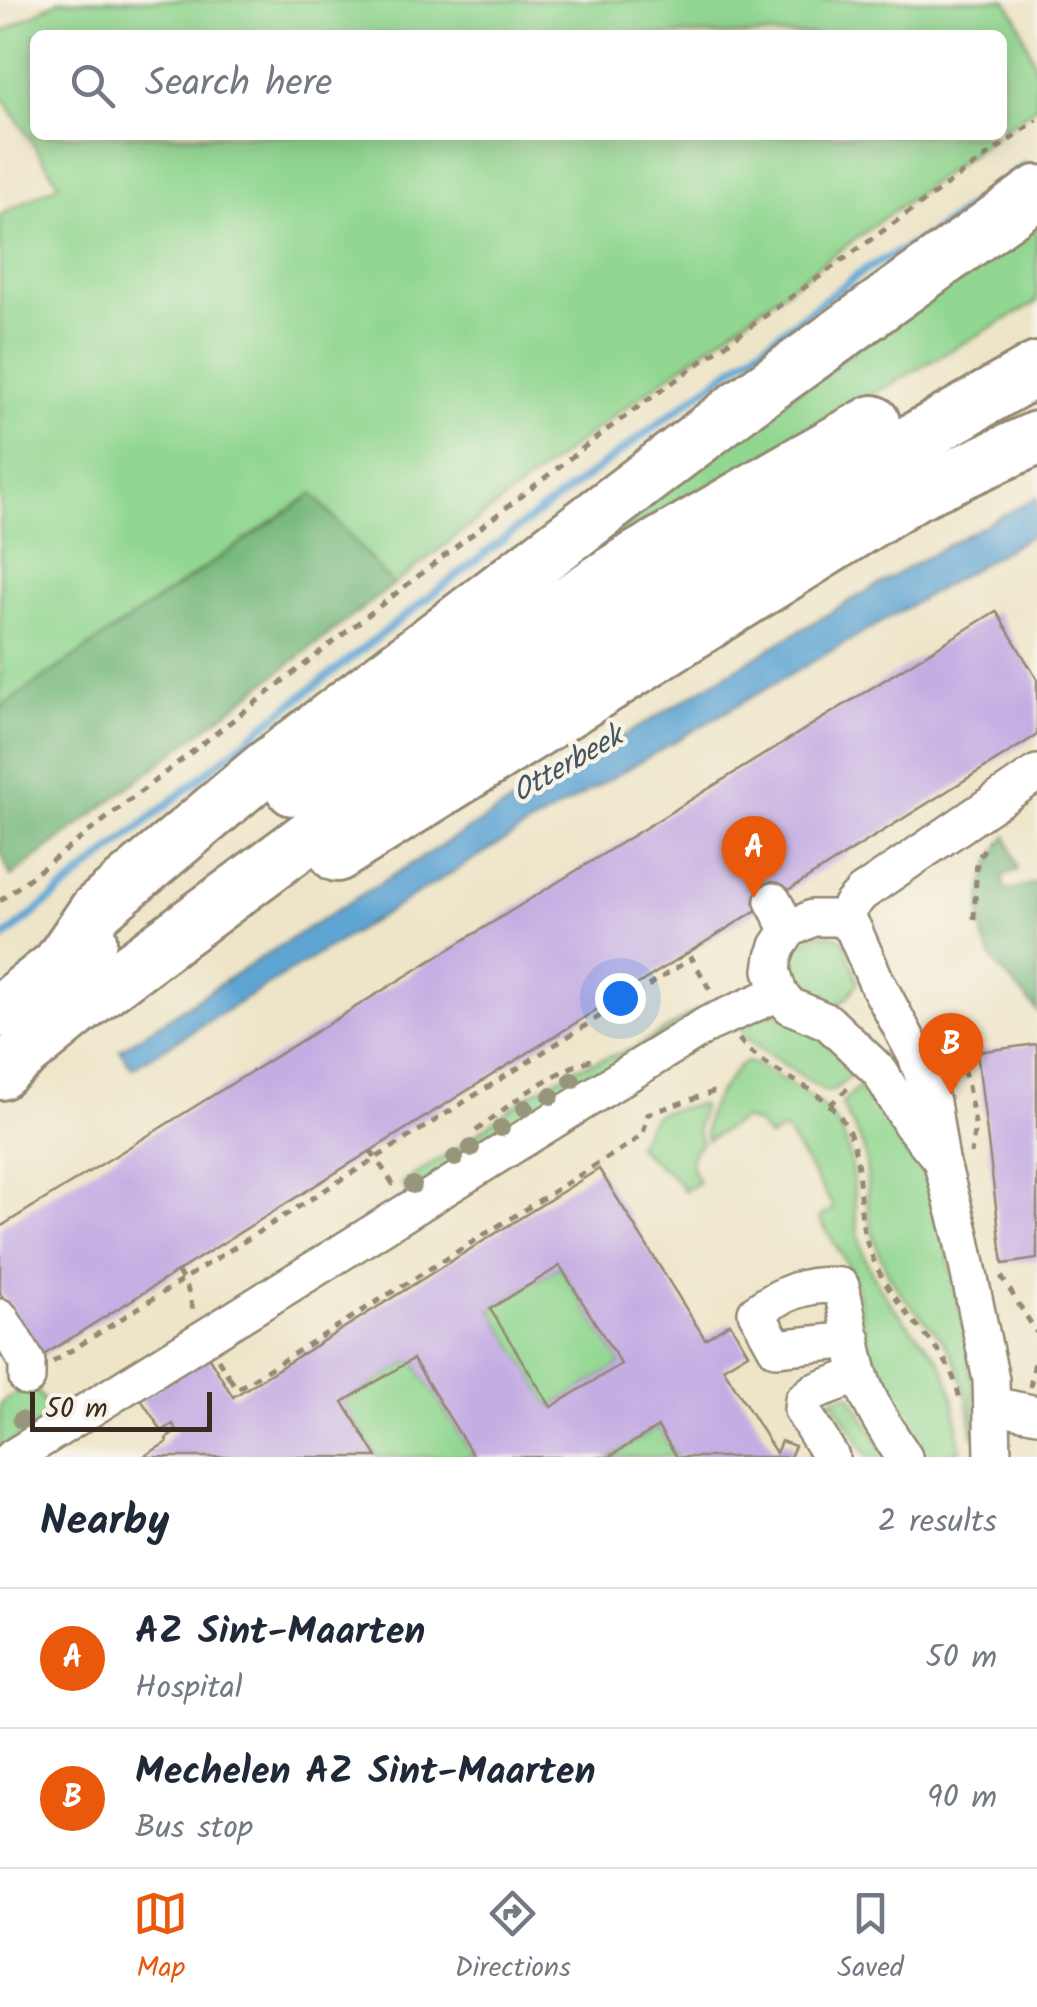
<!DOCTYPE html>
<style>
body{margin:0;font-family:Kalam,sans-serif;background:#f6f6f7;color:#1f2937}
.scale{position:absolute;left:30px;bottom:25px;width:182px;box-sizing:border-box;padding-left:10px;border:5px solid #3b2a1e;border-top:0;font-size:28px;line-height:35px;white-space:nowrap;color:#3b2a1e;-webkit-text-stroke:8px #f7f3e8;paint-order:stroke}
.you{position:absolute;left:620px;top:998px;width:35px;height:35px;margin:-25px;border:8px solid #fff;border-radius:50%;background:#1a73e8;box-shadow:0 0 0 15px #1a73e833}
.badge{display:grid;place-items:center;width:65px;height:65px;border-radius:50%;background:#ea580c;color:#fff;font-size:32px;font-weight:700}
.pin{position:absolute;translate:-50% -82px;filter:drop-shadow(0 2px 5px #0008)}
.pin::after{content:'';position:absolute;top:52px;width:35px;height:30px;background:inherit;clip-path:polygon(0 0,100% 0,50% 100%)}
.list{margin:0;padding:0;list-style:none}
h2{display:flex;justify-content:space-between;align-items:center;height:130px;margin:0;padding:0 40px;font-size:42px}
h2 small{font-size:32px;font-weight:400;color:#747a83}
.list li{display:grid;grid-template-columns:65px 1fr auto;gap:30px;align-items:center;box-sizing:border-box;height:140px;padding:0 40px;border-top:2px solid #e0e1e3}
.list b{display:block;font-size:38px;white-space:nowrap}
.list p{margin:0;font-size:32px;white-space:nowrap;color:#747a83}
.list em{font-size:32px;font-style:normal;color:#747a83}
.icon{flex:none;width:55px;height:55px;fill:none;stroke:currentColor;stroke-width:2;stroke-linecap:round;stroke-linejoin:round}
.map{position:relative;flex:none;width:1037px;height:1457px;overflow:hidden}
.search{position:absolute;background:#fff;box-shadow:0 5px 25px #0003;left:30px;right:30px;top:30px;height:110px;display:flex;align-items:center;gap:25px;box-sizing:border-box;padding:0 35px;border-radius:15px;color:#747a83;font-size:38px}
.sheet{height:410px;background:#fff}
nav{display:flex;justify-content:space-around;align-items:center;box-sizing:border-box;height:140px;border-top:2px solid #e0e1e3;background:#fff;font-size:28px;color:#747a83}
nav a{display:grid;justify-items:center;gap:5px}
nav .on{color:#ea580c}
.map>svg:first-child{display:block}
.green{fill:#92d791;stroke:#668058;stroke-width:2.5}
.forest{fill:#75b87b;stroke:#58714c;stroke-width:2.5}
.water{fill:#5ea5d4;stroke:#4c6879;stroke-width:2.5}
.lines{fill:none;stroke-linecap:round;stroke-linejoin:round}
.stream{stroke:#5ea5d4;stroke-width:8}
.building{fill:#c4ade3;fill-rule:evenodd}
.minor-casing{stroke:#948873;stroke-width:40}
.highway-casing{stroke:#948873;stroke-width:58}
.path{stroke:#948873;stroke-width:5;stroke-dasharray:8 8;stroke-linecap:butt}
.minor{stroke:#fff;stroke-width:35}
.highway{stroke:#fff;stroke-width:52}
.tree{fill:#98967a}
.labels{text-anchor:middle;dominant-baseline:central;stroke-width:9;stroke-linejoin:round;paint-order:stroke}
.water-label{font-size:30px;font-style:italic;fill:#47555e;stroke:#f7f3e8}
</style>
<div class="map">
<svg width="1037" height="1457" viewBox="0 0 1037 1457">
<rect width="100%" height="100%" fill="#f7f3e8"/>
<filter id="ink" filterUnits="userSpaceOnUse"><feTurbulence type="fractalNoise" baseFrequency=".01" numOctaves="2"/><feDisplacementMap in="SourceGraphic" scale="20" xChannelSelector="R" yChannelSelector="G"/><feConvolveMatrix kernelMatrix="1 2 1 2 8 2 1 2 1" color-interpolation-filters="sRGB"/></filter>
<filter id="wash" filterUnits="userSpaceOnUse"><feTurbulence type="fractalNoise" baseFrequency=".0048" numOctaves="4" result="noise"/><feDisplacementMap in="SourceGraphic" scale="40" xChannelSelector="R" yChannelSelector="G"/><feGaussianBlur stdDeviation="2.25" result="paint"/><feColorMatrix in="noise" values="0 0 0 0 0 0 0 0 0 0 0 0 0 0 0 0 0 1.4 0 .05"/><feComposite in="paint" operator="in"/></filter>
<g filter="url(#wash)">
<rect width="100%" height="100%" fill="#eee5c8"/>
<g class="green">
<path d="M59,0H1006L1019,21L1037,72V105L1002,131V35H35V135H997L599,427L393,585L312,494L0,708V215L59,184L0,93V34Z"/>
<path d="M1037,216V302L614,539L393,687Z"/>
<path d="M819,934L834,935L844,940L858,982C844,1008 831,1009 805,1002L787,972L797,945Z"/>
<path d="M709,1003L711,1005L408,1195L402,1183L463,1144L522,1100L556,1079L576,1068L633,1049Z"/>
<path d="M753,1013L787,1014L863,1065L834,1090L826,1092L754,1045L747,1039L737,1021Z"/>
<path d="M746,1062L755,1064C781,1080 817,1095 835,1121C862,1160 848,1211 864,1255C874,1281 890,1305 909,1325C919,1337 930,1347 939,1360C955,1387 957,1419 960,1449L947,1457H919L875,1384L858,1295L850,1269L819,1218L834,1208L785,1129L769,1138L758,1124L743,1119L707,1140C699,1111 723,1088 739,1066Z"/>
<path d="M864,1083L881,1105L909,1158L918,1154L937,1204L969,1353L977,1427L973,1437C969,1405 964,1370 944,1342C927,1319 904,1303 890,1277C876,1251 869,1226 867,1197C867,1181 868,1166 864,1151C860,1132 845,1118 842,1103Z"/>
<path d="M699,1104L702,1106L697,1130L702,1143C686,1154 690,1167 699,1182L684,1191C673,1170 649,1163 636,1144C645,1136 648,1120 655,1115C663,1109 688,1108 699,1104Z"/>
<path d="M560,1266L621,1364L551,1407L490,1309Z"/>
<path d="M413,1359L474,1457H377L343,1402Z"/>
<path d="M32,1383L53,1416L0,1449V1404Z"/>
<path d="M850,1394L887,1457H868L834,1402L816,1413L814,1403Z"/>
<path d="M658,1427L677,1457H609Z"/>
</g>
<g class="forest">
<path d="M313,494L393,585L11,877L0,850V708Z"/>
<path d="M1007,836L1018,870L1002,876L1006,892L1037,882V1011C1023,992 1003,977 991,956C971,921 982,865 1007,836Z"/>
</g>
<path class="water" d="M1037,497V532L520,831L132,1068L120,1050C293,934 470,827 649,721C777,644 905,566 1037,497Z"/>
<g class="lines">
<path class="stream" d="M0,941L261,728L514,531L866,269L930,235L1025,165"/>
</g>
<g id="blocks">
<g class="building">
<path d="M996,611L1037,679V735L42,1356L0,1293V1227Z"/>
<path d="M1037,1044V1259L1003,1264L977,1052Z"/>
<path d="M599,1169L705,1339L730,1323L748,1353L723,1368L776,1453L781,1441L795,1446L790,1457H677L658,1427L609,1457H474L413,1359L343,1402L377,1457H143L167,1442L166,1439L177,1431L173,1424L162,1431L140,1398L208,1356L233,1397ZM560,1266L621,1364L551,1407L490,1309Z"/>
</g>
</g>
</g>
<g filter="url(#ink)">
<use href="#blocks" fill-opacity="0" stroke="#948873" stroke-width="2.5"/>
<g class="lines">
<defs>
<g id="minor">
<path d="M773,901L789,930"/>
<path d="M843,920L851,905L862,893L1037,773"/>
<path d="M941,1160L911,1124L880,1072L828,1022L790,1006L779,993L772,970L774,957L778,946L789,930L812,918H834L843,920L853,928L876,981L916,1056L932,1102L941,1160L961,1235L991,1380L993,1457"/>
<path d="M0,1317L27,1362V1378"/>
<path d="M853,1340L776,1348L756,1312C783,1293 808,1282 841,1286C848,1315 851,1344 859,1372C868,1403 887,1431 904,1457"/>
<path d="M992,1405L1037,1414"/>
<path d="M13,1457L708,1024L779,993"/>
<path d="M831,1457L802,1410L803,1400L813,1392L859,1375"/>
</g>
<g id="highway">
<path d="M293,789L447,682L626,564L789,469L873,422"/>
<path d="M337,855L916,493L1037,438"/>
<path d="M61,961L96,910L265,768L738,408L1037,192"/>
<path d="M0,1011L90,940"/>
<path d="M0,1073L93,997L376,787L828,489L1037,369"/>
</g>
</defs>
<use href="#minor" class="minor-casing"/>
<use href="#highway" class="highway-casing"/>
<g class="path">
<path d="M0,901L605,431L1037,120"/>
<path d="M974,919L977,860L989,842"/>
<path d="M933,1031L949,1025L967,1081L975,1124L971,1154"/>
<path d="M739,1039C765,1074 816,1082 841,1118C869,1158 852,1208 870,1251C877,1270 887,1288 900,1304C925,1339 951,1354 960,1400"/>
<path d="M830,1105L853,1083"/>
<path d="M476,1131C513,1102 548,1073 594,1059"/>
<path d="M371,1151L393,1184L395,1183"/>
<path d="M178,1272L187,1287L193,1310"/>
<path d="M1001,1276L1037,1333"/>
<path d="M218,1359L229,1377L223,1380"/>
<path d="M53,1362L692,958L711,992"/>
<path d="M229,1377L237,1389L628,1145L643,1134L648,1114L716,1091"/>
<path d="M1030,1387L1037,1351"/>
</g>
<use href="#minor" class="minor"/>
<use href="#highway" class="highway"/>
</g>
<g class="tree">
<circle cx="572" cy="1080" r="9"/>
<circle cx="551" cy="1096" r="9"/>
<circle cx="525" cy="1108" r="9"/>
<circle cx="501" cy="1128" r="9"/>
<circle cx="471" cy="1148" r="9"/>
<circle cx="455" cy="1158" r="9"/>
<circle cx="413" cy="1185" r="9"/>
<circle cx="21" cy="1420" r="9"/>
</g>
</g>
<g class="labels">
<g class="water-label">
<text transform="translate(568 765) rotate(-30)">Otterbeek</text>
</g>
</g>
</svg>
<div class="scale">50 m</div>
<div class="you"></div>
<div class="pin badge" style="left:754px;top:898px">A</div>
<div class="pin badge" style="left:951px;top:1095px">B</div>
<div class="search"><svg class="icon" aria-label="search" viewBox="0 0 24 24"><circle cx="10" cy="10" r="6"/><path d="M15 15l6 6"/></svg>Search here</div>
</div>
<section class="sheet">
<h2>Nearby<small>2 results</small></h2>
<ul class="list">
<li><span class="badge">A</span><div><b>AZ Sint-Maarten</b><p>Hospital</p></div><em>50 m</em></li>
<li><span class="badge">B</span><div><b>Mechelen AZ Sint-Maarten</b><p>Bus stop</p></div><em>90 m</em></li>
</ul>
</section>
<nav>
<a class="on"><svg class="icon" aria-label="map" viewBox="0 0 24 24"><path d="M3 6l6-2 6 2 6-2v14l-6 2-6-2-6 2zM9 4v14M15 6v14"/></svg>Map</a>
<a><svg class="icon" aria-label="directions" viewBox="0 0 24 24"><path d="M12 3l9 9-9 9-9-9zM9 14v-3h6M13 9l2 2-2 2"/></svg>Directions</a>
<a><svg class="icon" aria-label="saved" viewBox="0 0 24 24"><path d="M7 4h10v16l-5-4-5 4z"/></svg>Saved</a>
</nav>
